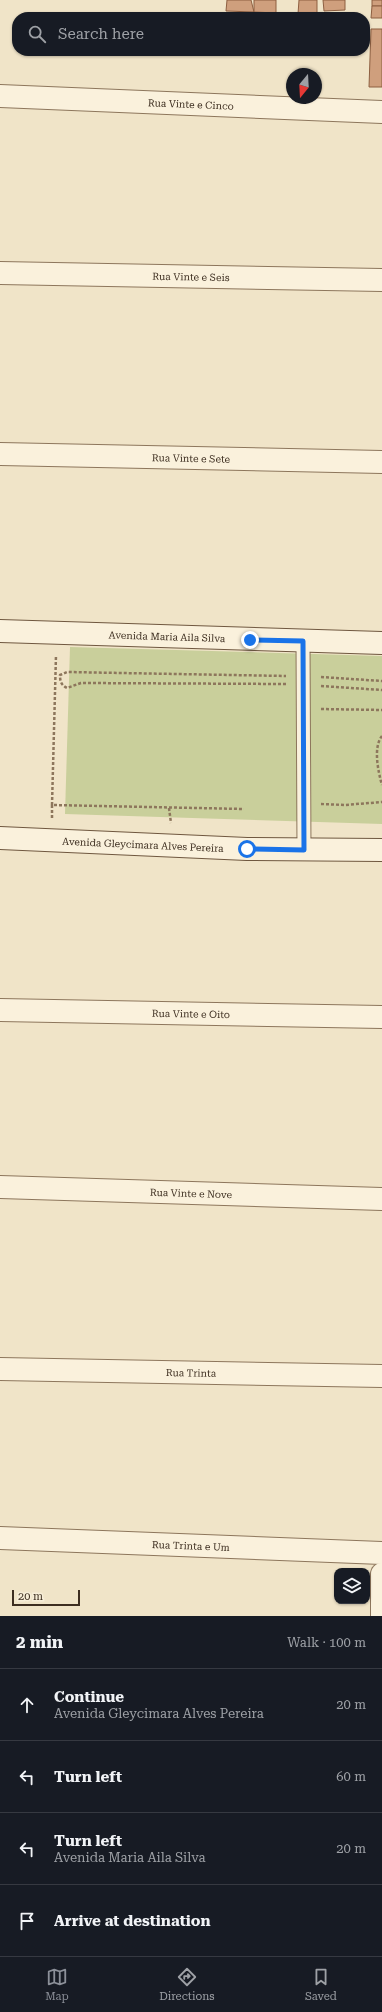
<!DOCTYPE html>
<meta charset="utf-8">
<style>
body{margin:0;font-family:"Roboto Serif",serif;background:#242831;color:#f1f3f6}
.controls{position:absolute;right:12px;bottom:12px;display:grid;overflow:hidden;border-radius:8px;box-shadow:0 1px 3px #0004}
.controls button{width:36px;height:36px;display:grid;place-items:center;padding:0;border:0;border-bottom:1px solid #363941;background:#171b24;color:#f1f3f6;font:20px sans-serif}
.compass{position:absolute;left:286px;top:68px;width:36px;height:36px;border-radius:50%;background:#171b24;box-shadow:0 1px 3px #0004;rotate:198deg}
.scale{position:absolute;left:12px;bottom:10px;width:68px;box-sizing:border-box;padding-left:4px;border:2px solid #3d2e20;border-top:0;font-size:11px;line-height:14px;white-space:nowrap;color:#3d2e20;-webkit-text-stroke:3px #f7eed8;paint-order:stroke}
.stop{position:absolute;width:12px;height:12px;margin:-9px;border:3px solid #1a73e8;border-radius:50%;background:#fff}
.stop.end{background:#1a73e8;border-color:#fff;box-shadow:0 1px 4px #0008}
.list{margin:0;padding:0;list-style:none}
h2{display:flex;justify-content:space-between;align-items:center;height:52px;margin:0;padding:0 16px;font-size:17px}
h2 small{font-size:13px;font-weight:400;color:#9ea1a6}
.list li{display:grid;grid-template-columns:26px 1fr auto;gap:12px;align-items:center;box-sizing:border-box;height:72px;padding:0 16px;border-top:1px solid #363941}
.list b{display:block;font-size:15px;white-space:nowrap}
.list p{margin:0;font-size:13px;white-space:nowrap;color:#9ea1a6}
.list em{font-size:13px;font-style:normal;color:#9ea1a6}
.icon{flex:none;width:22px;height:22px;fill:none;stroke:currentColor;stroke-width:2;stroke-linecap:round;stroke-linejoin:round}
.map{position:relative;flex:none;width:382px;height:1616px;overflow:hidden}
.search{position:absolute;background:#171b24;box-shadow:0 1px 3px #0004;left:12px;right:12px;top:12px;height:44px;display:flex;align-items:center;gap:10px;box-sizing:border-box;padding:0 14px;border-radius:16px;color:#9ea1a6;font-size:15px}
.sheet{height:340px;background:#171b24}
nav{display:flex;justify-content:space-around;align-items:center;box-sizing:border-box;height:56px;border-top:1px solid #363941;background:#171b24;font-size:11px;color:#9ea1a6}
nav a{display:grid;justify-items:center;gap:2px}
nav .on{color:#8c9099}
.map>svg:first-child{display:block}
.green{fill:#c9cf9b}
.building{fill:#cf9f7d;stroke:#8d5f41}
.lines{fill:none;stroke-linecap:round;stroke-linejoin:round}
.lane-casing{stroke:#8d765c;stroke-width:15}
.street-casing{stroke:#8d765c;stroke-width:24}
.secondary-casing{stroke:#6f573f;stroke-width:24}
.path{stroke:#8d765c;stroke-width:2.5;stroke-dasharray:3 2;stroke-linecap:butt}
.lane{stroke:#faf1dc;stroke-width:13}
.street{stroke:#faf1dc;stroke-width:22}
.secondary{stroke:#faf1dc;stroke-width:22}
.route{stroke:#1a73e8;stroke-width:5}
.labels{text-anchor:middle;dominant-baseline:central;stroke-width:4;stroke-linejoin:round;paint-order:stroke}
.street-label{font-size:10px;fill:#3d2e20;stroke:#f7eed8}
</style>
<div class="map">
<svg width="382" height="1616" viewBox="0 0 382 1616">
<rect width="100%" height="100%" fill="#f0e4c8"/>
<path class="green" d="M70,647L382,656V824L65,814Z"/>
<g class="building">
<path d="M227,0H251L254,12L226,11Z"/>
<path d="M254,0H276V13L254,12Z"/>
<path d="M299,0H317V14H298Z"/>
<path d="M323,0H345V10L324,11Z"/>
<rect x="372" y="0" width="10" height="6"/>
<path d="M372,6H382V18H371Z"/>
<path d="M371,29H382V87H369Z"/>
</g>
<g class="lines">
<defs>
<path id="lane" d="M303,641L304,850"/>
<g id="street">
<path id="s1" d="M0,96L382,112"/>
<path id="s2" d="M0,273L382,280"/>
<path id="s3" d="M0,454L382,462"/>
<path id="s4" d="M0,1010L382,1017"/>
<path id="s5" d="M0,1187L382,1199"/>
<path id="s6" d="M0,1369L382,1376"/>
<path id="s7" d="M0,1538L382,1553"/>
<path d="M382,1616V1574"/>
</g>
<g id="secondary">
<path id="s8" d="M0,631L382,643"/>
<path id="s9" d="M0,838L247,849L382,850"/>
</g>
</defs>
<use href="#lane" class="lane-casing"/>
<use href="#street" class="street-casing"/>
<use href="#secondary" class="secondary-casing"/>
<g class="path">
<path d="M321,677L382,681"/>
<path d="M286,684L81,683L67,688C61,685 60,681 60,675L67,672L286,676"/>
<path d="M321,686L382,690"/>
<path d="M321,709L382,710"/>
<path d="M382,736C373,747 378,771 382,785"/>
<path d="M321,804L345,805L382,802"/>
<path d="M52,805L56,655"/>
<path d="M169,808L171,823"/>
<path d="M52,818V805L244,809"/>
</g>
<use href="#lane" class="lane"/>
<use href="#street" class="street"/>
<use href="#secondary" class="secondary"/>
</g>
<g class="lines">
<path class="route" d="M247,849L304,850L303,641L250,640"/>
</g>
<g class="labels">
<g class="street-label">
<text stroke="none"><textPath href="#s1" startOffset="191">Rua Vinte e Cinco</textPath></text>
<text stroke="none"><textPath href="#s2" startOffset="191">Rua Vinte e Seis</textPath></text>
<text stroke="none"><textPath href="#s3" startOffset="191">Rua Vinte e Sete</textPath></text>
<text stroke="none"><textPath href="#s8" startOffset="167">Avenida Maria Aila Silva</textPath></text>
<text stroke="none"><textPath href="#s9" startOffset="143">Avenida Gleycimara Alves Pereira</textPath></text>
<text stroke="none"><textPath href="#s4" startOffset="191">Rua Vinte e Oito</textPath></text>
<text stroke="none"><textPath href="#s5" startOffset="191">Rua Vinte e Nove</textPath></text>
<text stroke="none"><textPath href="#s6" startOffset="191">Rua Trinta</textPath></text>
<text stroke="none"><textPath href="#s7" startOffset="191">Rua Trinta e Um</textPath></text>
</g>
</g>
</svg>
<div class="controls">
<button><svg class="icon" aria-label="layers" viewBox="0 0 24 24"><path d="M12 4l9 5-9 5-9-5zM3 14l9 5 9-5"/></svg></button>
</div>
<svg class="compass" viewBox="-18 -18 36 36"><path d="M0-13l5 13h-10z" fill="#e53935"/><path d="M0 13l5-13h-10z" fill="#9ea1a6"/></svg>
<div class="scale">20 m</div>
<div class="stop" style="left:247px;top:849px"></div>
<div class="stop end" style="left:250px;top:640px"></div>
<div class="search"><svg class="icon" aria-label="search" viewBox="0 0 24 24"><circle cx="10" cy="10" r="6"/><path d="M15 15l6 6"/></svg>Search here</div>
</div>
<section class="sheet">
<h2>2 min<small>Walk · 100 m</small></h2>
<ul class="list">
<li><svg class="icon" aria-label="ahead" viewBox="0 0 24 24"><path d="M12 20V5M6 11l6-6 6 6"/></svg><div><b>Continue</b><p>Avenida Gleycimara Alves Pereira</p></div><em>20 m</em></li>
<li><svg class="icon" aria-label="left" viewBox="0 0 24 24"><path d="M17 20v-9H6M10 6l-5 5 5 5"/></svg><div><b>Turn left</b></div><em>60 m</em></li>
<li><svg class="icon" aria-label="left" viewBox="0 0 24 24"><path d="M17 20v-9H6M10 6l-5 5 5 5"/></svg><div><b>Turn left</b><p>Avenida Maria Aila Silva</p></div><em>20 m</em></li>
<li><svg class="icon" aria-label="arrive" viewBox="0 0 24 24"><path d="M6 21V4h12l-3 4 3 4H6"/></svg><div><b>Arrive at destination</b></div></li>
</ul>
</section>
<nav>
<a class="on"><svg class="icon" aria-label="map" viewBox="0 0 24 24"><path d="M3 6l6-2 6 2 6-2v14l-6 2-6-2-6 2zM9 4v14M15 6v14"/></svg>Map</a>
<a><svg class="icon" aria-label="directions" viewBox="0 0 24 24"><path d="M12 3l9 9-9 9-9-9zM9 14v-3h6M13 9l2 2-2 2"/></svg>Directions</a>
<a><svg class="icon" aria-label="saved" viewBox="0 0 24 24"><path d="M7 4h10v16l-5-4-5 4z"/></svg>Saved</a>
</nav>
